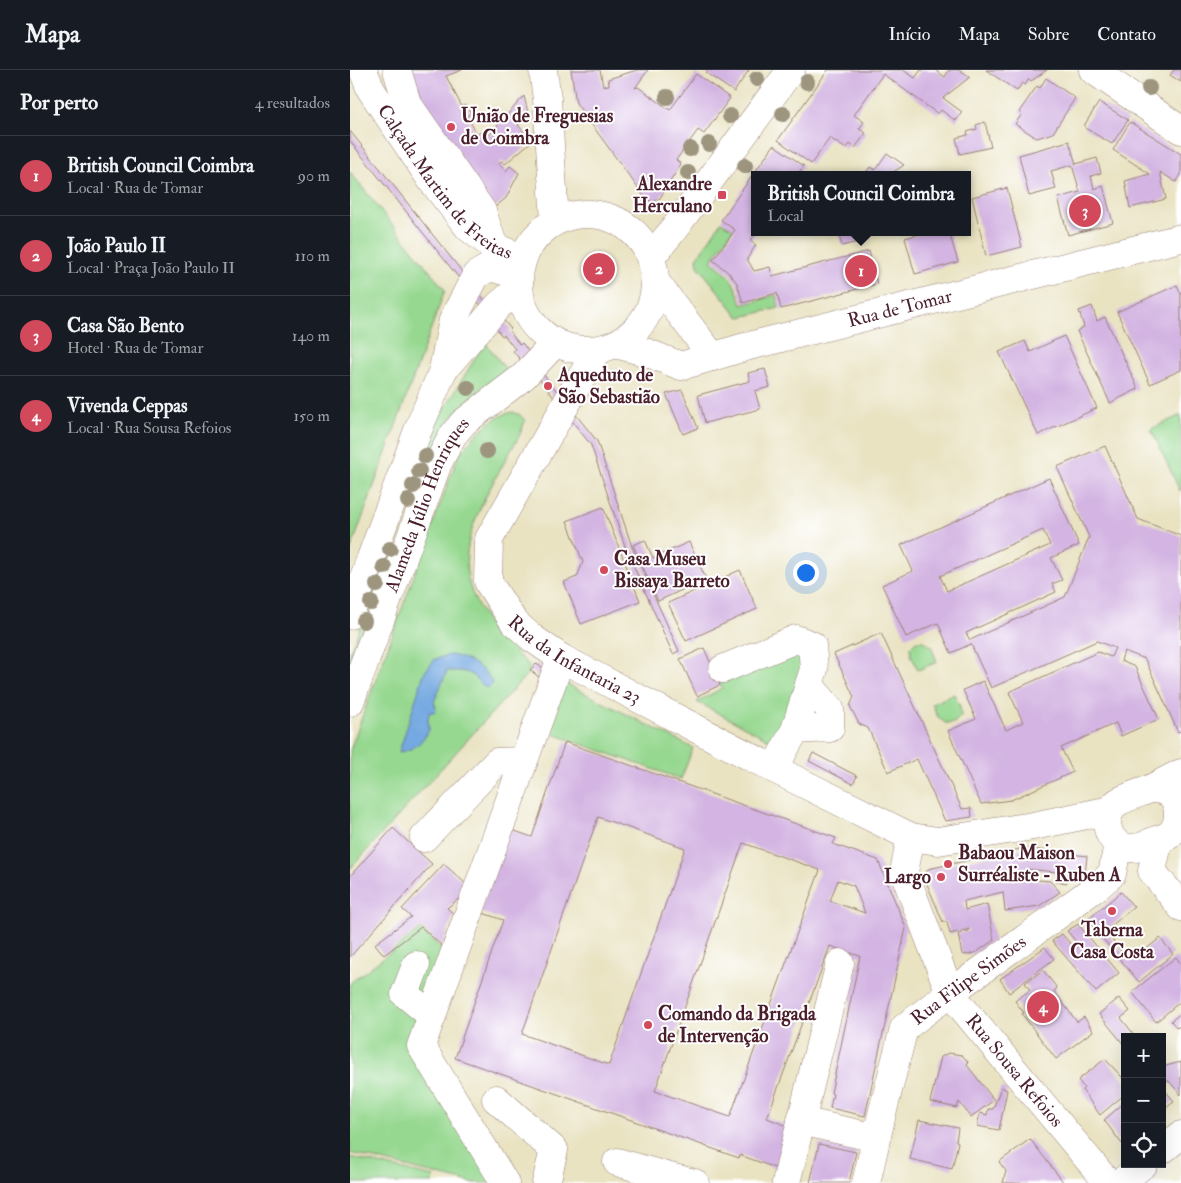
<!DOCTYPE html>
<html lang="pt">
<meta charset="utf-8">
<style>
body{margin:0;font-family:"IM FELL Double Pica",serif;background:#242831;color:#f1f3f6}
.controls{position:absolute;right:15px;bottom:15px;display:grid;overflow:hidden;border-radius:0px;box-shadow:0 5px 20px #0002}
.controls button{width:45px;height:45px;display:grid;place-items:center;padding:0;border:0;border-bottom:1px solid #363941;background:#171b24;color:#f1f3f6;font:25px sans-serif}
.you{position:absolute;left:455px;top:502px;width:18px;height:18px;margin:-12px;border:4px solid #fff;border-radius:50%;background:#1a73e8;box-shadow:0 0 0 8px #1a73e833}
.badge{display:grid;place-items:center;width:32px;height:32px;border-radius:50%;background:#d1495b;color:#fff;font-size:16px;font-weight:700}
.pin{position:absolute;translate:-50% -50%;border:2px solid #fff;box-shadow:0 1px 5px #0006}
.popup{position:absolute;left:401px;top:101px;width:220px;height:65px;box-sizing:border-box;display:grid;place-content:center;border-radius:0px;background:#171b24;filter:drop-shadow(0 1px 4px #0005);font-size:16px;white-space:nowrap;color:#9ea1a6}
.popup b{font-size:19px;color:#f1f3f6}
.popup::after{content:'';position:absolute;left:50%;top:100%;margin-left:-10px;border:10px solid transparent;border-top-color:#171b24}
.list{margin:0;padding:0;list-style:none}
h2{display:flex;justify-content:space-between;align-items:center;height:65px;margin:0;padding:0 20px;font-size:21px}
h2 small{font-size:16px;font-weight:400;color:#9ea1a6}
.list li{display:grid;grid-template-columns:32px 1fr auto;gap:15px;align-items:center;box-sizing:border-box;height:80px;padding:0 20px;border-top:1px solid #363941}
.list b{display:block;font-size:19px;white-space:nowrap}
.list p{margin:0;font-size:16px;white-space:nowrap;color:#9ea1a6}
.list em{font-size:16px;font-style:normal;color:#9ea1a6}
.icon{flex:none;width:28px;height:28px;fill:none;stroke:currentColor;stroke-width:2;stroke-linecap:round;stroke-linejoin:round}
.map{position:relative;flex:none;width:831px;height:1113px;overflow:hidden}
header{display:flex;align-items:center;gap:30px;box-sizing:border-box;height:70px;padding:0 25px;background:#171b24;border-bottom:1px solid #363941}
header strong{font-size:24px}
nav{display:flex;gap:28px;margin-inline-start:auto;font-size:18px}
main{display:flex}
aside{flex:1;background:#171b24}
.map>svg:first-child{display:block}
.green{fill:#96d890;stroke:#707c5e}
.water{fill:#74a9e1;stroke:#5f6486}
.building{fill:#d3b4e2;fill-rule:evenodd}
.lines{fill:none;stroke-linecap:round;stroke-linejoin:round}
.minor-casing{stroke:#9a8176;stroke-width:29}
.major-casing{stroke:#9a8176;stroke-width:29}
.minor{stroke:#fff;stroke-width:28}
.major{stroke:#fff;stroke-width:28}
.tree{fill:#9e957f}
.poi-dot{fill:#d1495b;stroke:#fff;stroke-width:2}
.labels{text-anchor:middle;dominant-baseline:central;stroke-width:4;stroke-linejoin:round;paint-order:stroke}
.poi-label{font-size:19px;font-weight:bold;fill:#4a1f2b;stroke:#fff;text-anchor:start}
.street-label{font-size:19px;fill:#4a1f2b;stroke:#fff}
</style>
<header>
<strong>Mapa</strong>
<nav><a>Início</a><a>Mapa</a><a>Sobre</a><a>Contato</a></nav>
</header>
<main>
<aside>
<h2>Por perto<small>4 resultados</small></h2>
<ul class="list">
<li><span class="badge">1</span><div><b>British Council Coimbra</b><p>Local · Rua de Tomar</p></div><em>90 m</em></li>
<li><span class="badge">2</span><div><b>João Paulo II</b><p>Local · Praça João Paulo II</p></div><em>110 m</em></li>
<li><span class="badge">3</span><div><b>Casa São Bento</b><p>Hotel · Rua de Tomar</p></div><em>140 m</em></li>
<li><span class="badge">4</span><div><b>Vivenda Ceppas</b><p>Local · Rua Sousa Refoios</p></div><em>150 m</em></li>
</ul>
</aside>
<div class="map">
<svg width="831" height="1113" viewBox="0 0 831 1113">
<rect width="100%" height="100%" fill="#fff"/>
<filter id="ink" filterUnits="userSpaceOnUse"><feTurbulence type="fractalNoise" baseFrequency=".02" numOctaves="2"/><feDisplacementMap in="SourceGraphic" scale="10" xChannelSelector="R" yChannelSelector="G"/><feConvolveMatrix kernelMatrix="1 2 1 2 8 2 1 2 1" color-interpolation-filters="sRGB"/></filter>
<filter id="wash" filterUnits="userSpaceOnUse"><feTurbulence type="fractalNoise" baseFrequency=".0096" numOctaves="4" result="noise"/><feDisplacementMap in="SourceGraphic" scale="20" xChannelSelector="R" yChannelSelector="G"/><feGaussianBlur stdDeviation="1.12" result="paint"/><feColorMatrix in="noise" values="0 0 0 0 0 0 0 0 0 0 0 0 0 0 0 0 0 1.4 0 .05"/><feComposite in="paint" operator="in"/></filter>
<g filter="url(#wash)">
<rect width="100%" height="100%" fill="#e9e3c2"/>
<g class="green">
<path d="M0,102L95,220L0,482Z"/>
<path d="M371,152L383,159L361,191C382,207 384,210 392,235L426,225L429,238L391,247L388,246L348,196L347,188Z"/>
<path d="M135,272L157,301L133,317L116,332L100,349L59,433H57L56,430L87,351Z"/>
<path d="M163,342L170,345L175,350C171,367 159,382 151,398C137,424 120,453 117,483C111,529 148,567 179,595V602L0,799V680L108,386C121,369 140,346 163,342Z"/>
<path d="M831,345V420L830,421L801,359Z"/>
<path d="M41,477L42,480L0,594V583L38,479Z"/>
<path d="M566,571H574L581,576L587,592L568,600L561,585L560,577Z"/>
<path d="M441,583L456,586L429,675L347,632L372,618L370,613Z"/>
<path d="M215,613L343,678L331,709L197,662Z"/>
<path d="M604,624L610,637L611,646L604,653H595L588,647L582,634Z"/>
<path d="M71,859L93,880L65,950L62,971L143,1113H121L0,1083V913Z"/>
<path d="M0,1087L84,1107L83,1113H0Z"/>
</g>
<path class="water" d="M100,585C113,586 139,599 142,614L138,618C131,616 128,610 122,605C115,600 105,601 97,601L84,632L86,637L85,642H80L78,647L79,660C71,673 65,680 49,682L74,603L85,589Z"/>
<g id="blocks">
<g class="building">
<path d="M53,0H112L96,6L112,37L116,35L121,43L117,46L127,64L137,59L139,65L174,26L179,47L168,55L182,71L155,94L152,91L149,93L156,101L160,96L169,103L156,128L144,138L61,26Z"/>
<path d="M221,0H250L253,16L259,15L258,9L287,0H298L285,18L288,17L320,40L346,4L380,28L354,64L348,60L326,90L331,94L310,128L303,132L296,129L226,33Z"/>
<path d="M358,0H399L384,22L356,3Z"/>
<path d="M478,0H553L565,8L571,0H585L595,7L599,0H610L620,7L593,28L612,42L606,51L591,40L588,44L533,4L504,45L514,52L509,59L516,63L505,78L500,74L496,79L480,68L461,94L428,70Z"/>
<path d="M636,0H697L681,11L679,9L675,15L672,13L667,21Z"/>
<path d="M824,0H831V12L820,5Z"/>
<path d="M696,8L725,28L703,63L687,68L665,54L672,44L669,42L687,16L690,18Z"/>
<path d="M749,32L778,50L762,74L735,58V54Z"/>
<path d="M635,52L641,77L610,84L606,68L618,65L617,62L627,59L626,55Z"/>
<path d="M780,52L831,84V105L826,112L810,102L816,129L780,138L775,111L800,104L763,80Z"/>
<path d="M0,61L149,248L150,246L161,259L159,261L170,275L172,273L183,287L181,289L247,371L282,477L329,581L323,584L276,479L241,375L176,292L174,294L163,281L165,279L154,265L152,266L142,254L144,252L0,71Z"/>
<path d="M719,71L726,94L747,88L751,103L741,106L744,119L753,116L763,153L718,165L708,128L730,122L722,95L701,101L706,119L679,126L669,85Z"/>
<path d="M424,75L454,96L447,105H405V162H407L400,171L406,175L397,189L404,201L420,197L422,206L519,181L527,214L431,239L427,223L393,233L387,213L379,203L363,190L385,160L371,150Z"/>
<path d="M537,83L554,95L539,105H514L520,97L525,100Z"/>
<path d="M657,118L672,177L636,186L622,127Z"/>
<path d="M488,162H514L516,170L492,176Z"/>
<path d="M578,162H599L608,192L565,204L555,168Z"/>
<path d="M827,215L831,224V300L800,314L767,242Z"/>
<path d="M742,236L747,251L755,247L788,319L760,333L727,261L734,257L729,241Z"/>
<path d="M714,266L747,338L688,365L649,282L675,271L680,282Z"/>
<path d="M415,299L420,317L405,321L410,339L355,353L348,325L400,311L398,303Z"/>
<path d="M332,320L348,358L333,364L316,324Z"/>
<path d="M755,376L788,449L831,466V661L828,662L795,589L774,581L771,591L785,597L809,649L771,666L766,653L711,678L723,702L661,730L631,734L598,661L626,649L613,620L633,611L656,660L673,652L659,622L748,582L761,587L765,578L747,571L641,618L621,574L601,583L588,553L556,567L532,515L563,501L551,475L699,408L729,475L701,488L712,510L702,514L706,522L616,563L620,570L715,527L739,467L707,397ZM693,460L700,475L597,521L590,506Z"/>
<path d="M253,437L290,531L231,554L214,512L227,507L233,492L217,451Z"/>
<path d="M295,470L303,488L339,472L356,509L308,531L283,475Z"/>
<path d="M390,500L407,539L336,571L318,533Z"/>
<path d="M531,563L612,739L621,738L622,747L595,751L567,689L538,702L518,658L509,654L500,636L504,627L484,584Z"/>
<path d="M354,578L370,615L347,626L330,589Z"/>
<path d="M186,594L194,598L189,607L180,600Z"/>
<path d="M215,672L486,768L483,774L528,790L556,858L515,1046L480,1038L483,1024L481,1023L510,886L480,876L417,1048L440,1057L425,1098L390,1085L389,1088L105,988L153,850L130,842L159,759L182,767ZM248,747L335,778L259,995L172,964ZM393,773L470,800L380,1047L305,1021ZM488,810L504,816L515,843L480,831Z"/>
<path d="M463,683L507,706L503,714L459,691Z"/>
<path d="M43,758L82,794L0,887V806Z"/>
<path d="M675,778L737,786L735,805L718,803L717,813L706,811L707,802L676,799V809L700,811L710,822L689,836L655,841L653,822L614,831L615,840L637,834L644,870L627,882L618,885L612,884L608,864L619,861V859L600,864L597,852H593L574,807L578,799Z"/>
<path d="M94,794L116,814L111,827L97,838L104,844L92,876L71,857L34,885L25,874L61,847L52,839Z"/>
<path d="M771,822L784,837L755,861L772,882L776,879L785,888L810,868L823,884L789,912L737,850Z"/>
<path d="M728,854L769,903L746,922L702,871L712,864L725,879L729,875L717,861Z"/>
<path d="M695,877L704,889L659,923L650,909Z"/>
<path d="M826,887L831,894V931L806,952L782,922Z"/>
<path d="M693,900L707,918L704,921L727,952L734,947L743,961L706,989L672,944L674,943L665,931L680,920L675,913Z"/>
<path d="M769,928L780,941L771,948L786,967H775V976L749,944Z"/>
<path d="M831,943V955L827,958L821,951Z"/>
<path d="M598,983L612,985L618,992L617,995L644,1030L621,1047L609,1032L607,1038L580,1032L591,987Z"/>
<path d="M755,989L772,1007L775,1012V1024L750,1045L732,1020L734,1018L728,1010Z"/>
<path d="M831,992V1025L818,1010L812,1016V997Z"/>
<path d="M651,1017L657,1020L649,1060L627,1056L630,1043L637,1045L638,1039H643Z"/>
<path d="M812,1017L824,1031L812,1040Z"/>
<path d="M775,1032V1072L772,1074L754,1050Z"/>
<path d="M569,1050L608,1058L606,1071L608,1072L602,1099L560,1089Z"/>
<path d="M680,1069L714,1113H653L656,1101L649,1092Z"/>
<path d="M469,1074L506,1082L499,1113H460Z"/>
</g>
</g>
</g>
<g filter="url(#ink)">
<use href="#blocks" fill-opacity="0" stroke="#9a8176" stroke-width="1"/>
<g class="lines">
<defs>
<g id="minor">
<path id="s1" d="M13,0L21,20L82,111L119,158L144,177L172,188"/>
<path d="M47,0L57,33L132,141L144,177"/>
<path d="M743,0L831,60"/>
<path d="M305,211L363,287"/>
<path id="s2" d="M266,274L298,283L331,296L395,277L831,168"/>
<path d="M93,300L103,250L126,205L140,197L168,205"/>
<path d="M373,599L446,569L462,575L464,599L445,660L424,699"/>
<path d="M445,660L480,658V639L459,615"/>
<path d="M800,719L831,703"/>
<path id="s3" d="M561,767L554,802L600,923L758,1113"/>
<path d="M74,768L147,692L173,691"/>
<path d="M809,769L802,801L831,837"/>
<path d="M66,895L55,924L82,946"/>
<path d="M146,1029L204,1080L196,1113"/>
<path d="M451,1051L526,1068"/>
<path d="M812,1080L831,1065"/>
<path d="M267,1092L316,1106"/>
<path d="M155,1113L71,976L211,588"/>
<path d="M314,1113L316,1106L345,1113"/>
<path d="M436,1113L490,893"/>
<path id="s4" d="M516,1113L532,1044L554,958L600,923L748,816L762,804L768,774"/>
<path d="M770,1113L794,1094"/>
</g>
<g id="major">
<path d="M193,0L197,29L205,151"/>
<circle cx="237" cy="212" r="68"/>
<path d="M300,188L324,159L441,0"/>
<path id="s5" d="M247,280L139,469L138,511L140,515L164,552L182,568L211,588L424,699L561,767L588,771L683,756L761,740"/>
<path d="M0,545L68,360L93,300L149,235L168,219"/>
<path id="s6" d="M0,632L88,393L103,365L114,352L174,306L205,273"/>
<path d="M800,719C807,719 813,719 819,723C831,733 831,755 819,765C814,768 807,770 801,772C794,776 788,779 779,778C757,776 749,745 768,732C777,727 790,723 800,719Z"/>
</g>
</defs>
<use href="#minor" class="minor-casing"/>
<use href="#major" class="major-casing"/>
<use href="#minor" class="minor"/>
<use href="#major" class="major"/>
</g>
<g class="tree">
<circle cx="407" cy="9" r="8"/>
<circle cx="457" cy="12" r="8"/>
<circle cx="799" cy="18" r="8"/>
<circle cx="317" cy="27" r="8"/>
<circle cx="433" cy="44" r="8"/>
<circle cx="380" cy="46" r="8"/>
<circle cx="359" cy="74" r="8"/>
<circle cx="340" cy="79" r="8"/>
<circle cx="395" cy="96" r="8"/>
<circle cx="338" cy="103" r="8"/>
<circle cx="118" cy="318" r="8"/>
<circle cx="137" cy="381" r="8"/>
<circle cx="75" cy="386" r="8"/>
<circle cx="69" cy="401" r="8"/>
<circle cx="63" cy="416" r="8"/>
<circle cx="58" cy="431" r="8"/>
<circle cx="40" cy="479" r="8"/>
<circle cx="34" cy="497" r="8"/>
<circle cx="27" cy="515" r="8"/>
<circle cx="21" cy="533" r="8"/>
<circle cx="14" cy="551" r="8"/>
</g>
</g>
<g class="poi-dot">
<circle cx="101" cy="57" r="5"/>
<rect x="367" y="120" width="10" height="10" rx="2.5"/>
<circle cx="198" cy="316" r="5"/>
<circle cx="254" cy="500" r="5"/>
<circle cx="598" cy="794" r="5"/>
<circle cx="591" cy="807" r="5"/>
<circle cx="762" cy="841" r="5"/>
<circle cx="298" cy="955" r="5"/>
</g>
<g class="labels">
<g class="poi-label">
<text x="111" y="46">União de Freguesias<tspan x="111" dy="22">de Coimbra</tspan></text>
<text x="362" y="114" text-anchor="end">Alexandre<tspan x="362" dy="22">Herculano</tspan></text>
<text x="208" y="305">Aqueduto de<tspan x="208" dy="22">São Sebastião</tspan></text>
<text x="264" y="489">Casa Museu<tspan x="264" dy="22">Bissaya Barreto</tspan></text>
<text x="608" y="783">Babaou Maison<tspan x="608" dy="22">Surréaliste - Ruben A</tspan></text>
<text x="581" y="807" text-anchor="end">Largo</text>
<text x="762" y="860" text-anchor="middle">Taberna<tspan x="762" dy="22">Casa Costa</tspan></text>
<text x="308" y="944">Comando da Brigada<tspan x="308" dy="22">de Intervenção</tspan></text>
</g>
<g class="street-label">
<text stroke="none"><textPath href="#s1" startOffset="141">Calçada Martim de Freitas</textPath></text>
<text stroke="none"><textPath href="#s2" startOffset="295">Rua de Tomar</textPath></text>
<text stroke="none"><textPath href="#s6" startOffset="212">Alameda Júlio Henriques</textPath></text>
<text stroke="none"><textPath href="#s5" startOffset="380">Rua da Infantaria 23</textPath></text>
<text stroke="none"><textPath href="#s4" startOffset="240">Rua Filipe Simões</textPath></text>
<text stroke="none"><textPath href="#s3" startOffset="266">Rua Sousa Refoios</textPath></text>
</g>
</g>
</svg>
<div class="controls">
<button>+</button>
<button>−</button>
<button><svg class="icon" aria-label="locate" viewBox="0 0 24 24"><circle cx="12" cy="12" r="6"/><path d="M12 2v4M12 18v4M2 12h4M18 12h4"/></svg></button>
</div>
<div class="you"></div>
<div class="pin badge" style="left:511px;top:201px">1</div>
<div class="popup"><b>British Council Coimbra</b>Local</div>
<div class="pin badge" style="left:249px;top:199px">2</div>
<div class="pin badge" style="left:735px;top:141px">3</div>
<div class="pin badge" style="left:693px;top:937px">4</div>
</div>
</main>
